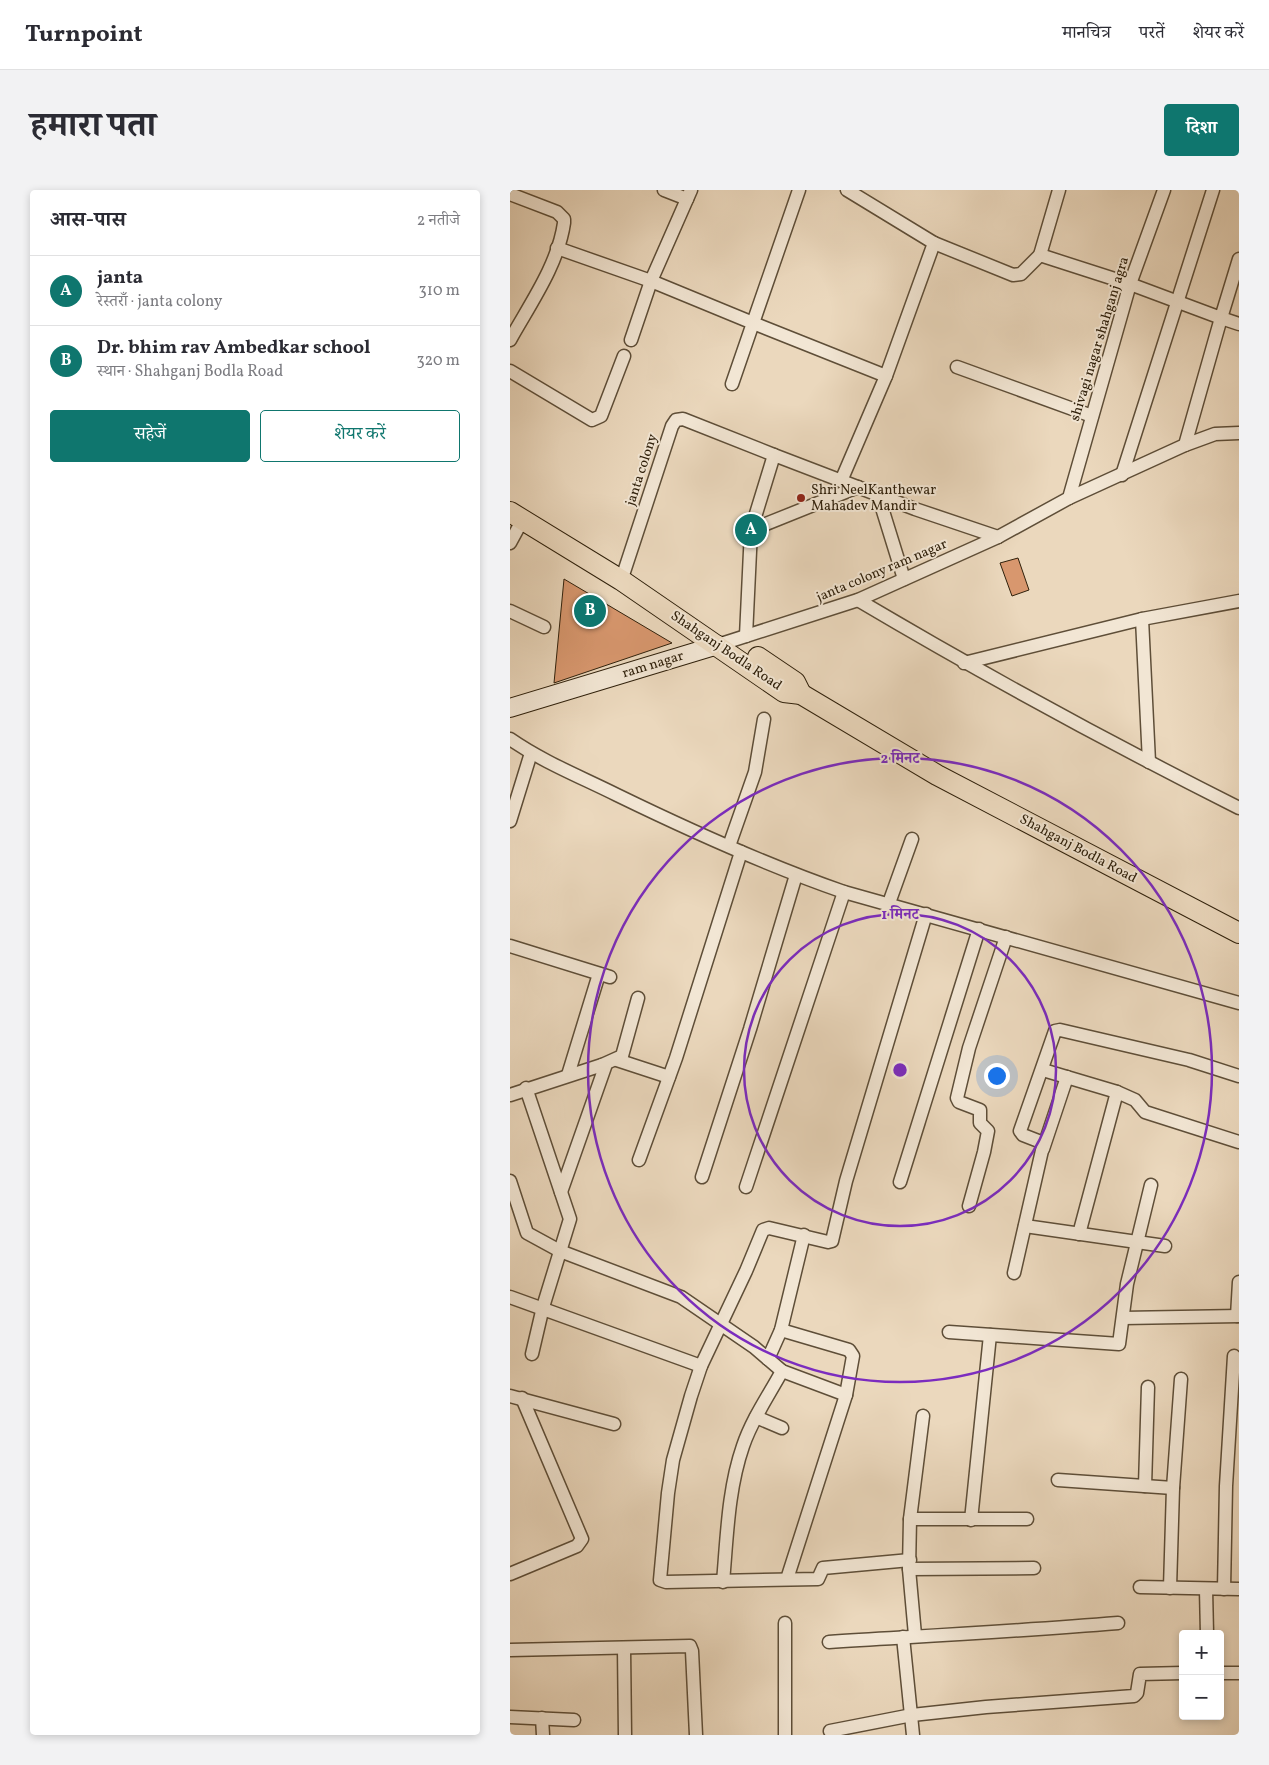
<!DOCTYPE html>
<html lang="hi">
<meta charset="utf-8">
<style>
body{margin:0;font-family:Vollkorn,"Noto Serif Devanagari",serif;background:#f2f2f3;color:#2b2b33}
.controls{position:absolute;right:15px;bottom:15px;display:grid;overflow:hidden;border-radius:5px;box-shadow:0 2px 8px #0003}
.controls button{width:45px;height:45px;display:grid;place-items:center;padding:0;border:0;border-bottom:1px solid #e1e1e2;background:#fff;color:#2b2b33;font:25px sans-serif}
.you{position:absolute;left:486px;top:885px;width:18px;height:18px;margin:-12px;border:4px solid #fff;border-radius:50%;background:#1a73e8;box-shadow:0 0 0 8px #1a73e833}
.badge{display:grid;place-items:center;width:32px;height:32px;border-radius:50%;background:#0f766e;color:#fff;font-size:16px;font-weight:700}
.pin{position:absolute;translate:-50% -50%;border:2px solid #fff;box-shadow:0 1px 5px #0006}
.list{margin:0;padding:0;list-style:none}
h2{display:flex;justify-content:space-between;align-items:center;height:65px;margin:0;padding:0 20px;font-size:21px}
h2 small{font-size:16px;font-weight:400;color:#7c7c81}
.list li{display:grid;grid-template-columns:32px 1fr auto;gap:15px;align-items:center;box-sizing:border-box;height:70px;padding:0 20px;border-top:1px solid #e1e1e2}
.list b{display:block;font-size:19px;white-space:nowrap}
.list p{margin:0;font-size:16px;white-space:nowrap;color:#7c7c81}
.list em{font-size:16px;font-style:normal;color:#7c7c81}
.actions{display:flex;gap:10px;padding:15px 20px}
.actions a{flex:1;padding:11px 0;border:1px solid #0f766e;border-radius:5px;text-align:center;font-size:18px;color:#0f766e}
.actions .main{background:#0f766e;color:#fff}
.map{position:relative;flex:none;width:729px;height:1545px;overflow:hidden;border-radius:5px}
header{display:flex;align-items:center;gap:30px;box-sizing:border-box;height:70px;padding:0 25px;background:#fff;border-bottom:1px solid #e1e1e2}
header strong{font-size:24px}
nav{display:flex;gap:28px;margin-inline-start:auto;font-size:18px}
.intro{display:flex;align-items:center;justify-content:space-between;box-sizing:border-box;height:120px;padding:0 30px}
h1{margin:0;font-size:35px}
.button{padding:12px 22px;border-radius:5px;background:#0f766e;color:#fff;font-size:18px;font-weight:700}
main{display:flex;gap:30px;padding:0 30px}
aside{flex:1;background:#fff;border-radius:5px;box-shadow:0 2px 8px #0003}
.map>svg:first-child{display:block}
.building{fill:#d8976e;stroke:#2f200b}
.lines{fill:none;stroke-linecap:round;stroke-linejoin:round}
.street-casing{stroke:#5e4e38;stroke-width:15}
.secondary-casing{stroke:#2f200b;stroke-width:20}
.primary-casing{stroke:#2f200b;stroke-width:22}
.street{stroke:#f2e6d4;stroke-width:12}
.secondary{stroke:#f2e6d4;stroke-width:18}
.primary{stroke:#ebd8bd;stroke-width:20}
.ring{fill:none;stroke:#7b2cbf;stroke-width:2.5}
.poi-dot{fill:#8f2418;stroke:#f2e6d4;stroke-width:2}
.labels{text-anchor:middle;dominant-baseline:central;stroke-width:4;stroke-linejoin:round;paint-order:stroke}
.street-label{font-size:14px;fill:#2f200b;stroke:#f2e6d4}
.poi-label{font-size:14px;fill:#2f200b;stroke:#f2e6d4;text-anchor:start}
.centre{fill:#7b2cbf;stroke:#f2e6d4;stroke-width:2.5}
.ring-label{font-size:15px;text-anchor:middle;font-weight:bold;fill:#7b2cbf;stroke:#f2e6d4;stroke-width:4;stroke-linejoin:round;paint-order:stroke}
</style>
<header>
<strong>Turnpoint</strong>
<nav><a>मानचित्र</a><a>परतें</a><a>शेयर करें</a></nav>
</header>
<div class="intro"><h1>हमारा पता</h1><a class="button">दिशा</a></div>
<main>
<aside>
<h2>आस-पास<small>2 नतीजे</small></h2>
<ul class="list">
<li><span class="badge">A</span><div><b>janta</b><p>रेस्तराँ · janta colony</p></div><em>310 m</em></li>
<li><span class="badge">B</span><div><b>Dr. bhim rav Ambedkar school</b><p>स्थान · Shahganj Bodla Road</p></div><em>320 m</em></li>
</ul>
<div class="actions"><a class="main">सहेजें</a><a>शेयर करें</a></div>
</aside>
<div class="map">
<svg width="729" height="1545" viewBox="0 0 729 1545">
<rect width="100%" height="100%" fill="#ebd8bd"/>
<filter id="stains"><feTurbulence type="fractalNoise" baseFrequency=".004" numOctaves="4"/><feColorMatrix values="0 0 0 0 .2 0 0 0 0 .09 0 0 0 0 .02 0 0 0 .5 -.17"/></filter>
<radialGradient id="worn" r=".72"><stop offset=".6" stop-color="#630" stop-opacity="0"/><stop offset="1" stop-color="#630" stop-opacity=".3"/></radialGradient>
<g class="building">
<path d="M508,368L519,400L502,406L490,373Z"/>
<path d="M54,389L162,453L44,493Z"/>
</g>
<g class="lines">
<defs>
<g id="street">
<path d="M154,0L177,9"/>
<path d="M289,0L243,133L376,186L424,53L337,0"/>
<path d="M0,4L47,22L54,29V33C48,75 20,114 0,150"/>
<path d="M424,53L503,85L511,84L530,65L620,94L711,128L729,69"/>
<path d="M47,58L141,91L243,133L222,194"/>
<path d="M530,65L549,0"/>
<path d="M121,150L141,91L181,0"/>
<path d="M447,177L582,226"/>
<path d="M0,181L82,230L91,226L114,166"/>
<path d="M675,255L705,244L729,243"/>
<path d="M612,285L703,0"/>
<path d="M331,291L376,186"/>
<path d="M368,305L394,389"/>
<path d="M559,308L675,255L711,128L729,134"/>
<path d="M241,340L348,297"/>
<path d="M0,353L13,329"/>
<path d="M114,382L162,236L166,230L173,229L264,265"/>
<path d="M348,410C473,484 600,553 729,618"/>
<path d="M0,421L34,437"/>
<path d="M632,429L639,572"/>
<path d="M236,446L241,340L264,265L405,319L488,347"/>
<path d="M208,455L348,410L488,347L559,308L620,94L654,0"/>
<path d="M454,473L632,429L729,411"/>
<path d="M0,549C33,572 71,587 107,605C181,641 256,675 334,702L729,813"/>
<path d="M0,631L21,563"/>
<path d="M219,656L245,582L254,529"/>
<path d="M379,713L402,649"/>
<path d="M0,756L100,787"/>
<path d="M107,870L159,887"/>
<path d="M92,875L112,866L128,808"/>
<path d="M533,880L607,902L625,910L635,922L729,952"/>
<path d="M58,885L89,784"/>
<path d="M16,898L60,1029L33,1117L22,1164"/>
<path d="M0,905L92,875L95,877L51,1002"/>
<path d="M533,959L557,887"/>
<path d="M129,970L166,868L231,662"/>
<path d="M192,987L240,839L286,685"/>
<path d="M0,991L17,1043L50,1061L171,1107L244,1157L272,1181L336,1205"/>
<path d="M390,992L469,739"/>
<path d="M236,997L334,702"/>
<path d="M459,1016L474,962L478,941L470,933V920L449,912L447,908L459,858L496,747"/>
<path d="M515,1036L655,1056"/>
<path d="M569,1044L607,902"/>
<path d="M504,1083L533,956L531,952L513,945L510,941L545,841L550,840L679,870L729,886"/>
<path d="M0,1107L191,1176"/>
<path d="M727,1126L729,1092"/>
<path d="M613,1128L729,1126"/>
<path d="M271,1140L339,1160L343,1166L336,1205L277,1389"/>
<path d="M439,1142L609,1154L617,1094L641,995"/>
<path d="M258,1169L271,1140L294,1045"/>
<path d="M0,1206L104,1234"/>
<path d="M246,1227L272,1238"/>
<path d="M548,1290L663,1298"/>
<path d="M635,1296L638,1197"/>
<path d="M400,1329H517"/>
<path d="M461,1330L480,1145"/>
<path d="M400,1370L313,1378L308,1389L156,1392L150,1390L158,1303L163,1270L181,1206L191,1176L236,1081L253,1040L259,1038L318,1052L322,1051L336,991L416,724"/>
<path d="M399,1379L524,1378"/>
<path d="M0,1384L67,1356L72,1349L12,1208"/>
<path d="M213,1392C217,1347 218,1299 233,1256C242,1229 259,1205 272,1181"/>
<path d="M630,1397L729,1399"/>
<path d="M660,1398L663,1298L671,1189"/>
<path d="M696,1399L697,1444"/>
<path d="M714,1399L716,1296L724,1166"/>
<path d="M275,1433V1545"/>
<path d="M405,1445L399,1379L400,1329L413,1226"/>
<path d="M393,1447L403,1545"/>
<path d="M319,1452C415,1446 511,1441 608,1433"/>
<path d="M114,1458L115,1545"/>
<path d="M0,1460L180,1456L182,1461L186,1545"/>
<path d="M710,1483H729"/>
<path d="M0,1527L64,1530"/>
<path d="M32,1528L33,1545"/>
<path d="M320,1541L402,1525L476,1517L624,1506L627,1503L630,1484L673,1483"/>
</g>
<path id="secondary" d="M0,518L208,455"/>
<g id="primary">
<path d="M0,322L111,390L274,502L291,504L427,585L729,743"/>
<path d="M248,467L285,492L291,504"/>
</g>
</defs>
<use href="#street" class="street-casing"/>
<use href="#secondary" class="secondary-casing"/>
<use href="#primary" class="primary-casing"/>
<use href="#street" class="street"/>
<use href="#secondary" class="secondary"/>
<use href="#primary" class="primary"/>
</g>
<g class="ring">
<circle cx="390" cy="880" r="156"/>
<circle cx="390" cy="880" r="312"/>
</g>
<circle class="poi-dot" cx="291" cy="308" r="5"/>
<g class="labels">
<g class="street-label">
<text transform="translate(590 149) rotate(-73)">shivagi nagar shahganj agra</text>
<text transform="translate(132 280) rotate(-72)">janta colony</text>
<text transform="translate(372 381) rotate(-23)">janta colony ram nagar</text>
<text transform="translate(216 461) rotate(34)">Shahganj Bodla Road</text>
<text transform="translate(143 475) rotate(-17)">ram nagar</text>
<text transform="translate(568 659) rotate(28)">Shahganj Bodla Road</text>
</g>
<g class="poi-label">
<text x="301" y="300">Shri NeelKanthewar<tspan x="301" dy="16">Mahadev Mandir</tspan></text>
</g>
</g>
<circle cx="390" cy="880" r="8" class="centre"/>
<g class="ring-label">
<text x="390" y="573">2 मिनट</text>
<text x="390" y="729">1 मिनट</text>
</g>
<rect width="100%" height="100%" filter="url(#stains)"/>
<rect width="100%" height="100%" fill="url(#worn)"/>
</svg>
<div class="controls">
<button>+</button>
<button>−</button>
</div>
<div class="you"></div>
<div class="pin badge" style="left:241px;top:340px">A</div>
<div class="pin badge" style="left:80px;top:421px">B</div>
</div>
</main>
